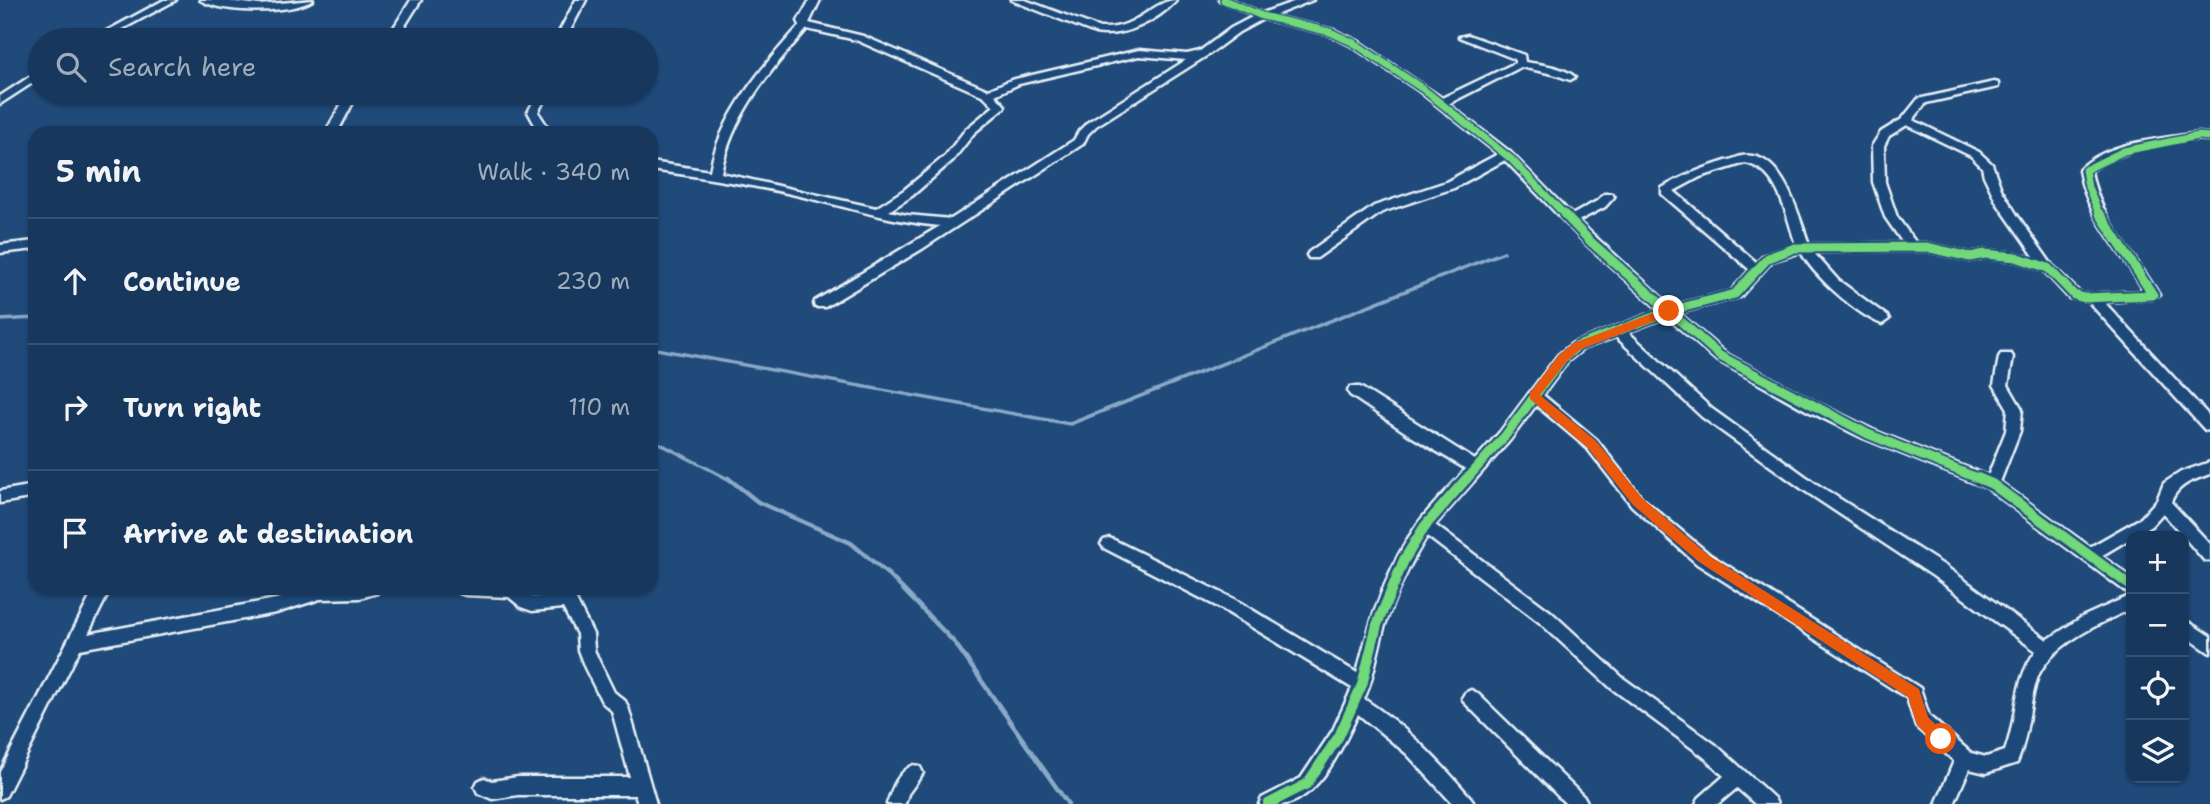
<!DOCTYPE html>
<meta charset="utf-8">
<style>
body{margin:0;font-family:"Shantell Sans",sans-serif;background:#203f62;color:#f1f3f6}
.controls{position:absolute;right:21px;bottom:21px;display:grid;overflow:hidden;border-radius:14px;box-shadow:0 2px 5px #0004}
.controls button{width:63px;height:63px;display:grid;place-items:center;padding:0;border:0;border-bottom:2px solid #365272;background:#17385c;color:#f1f3f6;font:35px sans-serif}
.stop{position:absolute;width:21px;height:21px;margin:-16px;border:5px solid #ea580c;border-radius:50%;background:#fff}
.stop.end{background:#ea580c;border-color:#fff;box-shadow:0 2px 7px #0008}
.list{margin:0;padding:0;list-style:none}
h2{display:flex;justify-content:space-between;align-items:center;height:91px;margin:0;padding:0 28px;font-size:30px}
h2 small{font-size:23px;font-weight:400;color:#9eacbb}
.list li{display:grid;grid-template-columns:46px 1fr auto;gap:21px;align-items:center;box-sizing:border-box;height:126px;padding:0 28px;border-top:2px solid #365272}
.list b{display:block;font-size:26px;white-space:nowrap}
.list em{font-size:23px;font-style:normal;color:#9eacbb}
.icon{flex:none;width:38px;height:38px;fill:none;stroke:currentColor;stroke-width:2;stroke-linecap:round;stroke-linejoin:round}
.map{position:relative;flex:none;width:2210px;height:804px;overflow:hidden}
.search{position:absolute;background:#17385c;box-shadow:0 2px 5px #0004;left:28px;top:28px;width:630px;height:77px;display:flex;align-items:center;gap:18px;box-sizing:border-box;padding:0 24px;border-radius:38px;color:#9eacbb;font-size:26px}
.panel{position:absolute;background:#17385c;box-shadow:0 2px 5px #0004;left:28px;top:126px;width:630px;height:469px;border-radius:21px}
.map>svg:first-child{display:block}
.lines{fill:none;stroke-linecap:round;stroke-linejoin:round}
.stream-far1{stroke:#8aa9c7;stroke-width:3.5}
.stream{stroke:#8aa9c7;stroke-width:4.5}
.minor-casing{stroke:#e8f1f8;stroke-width:5}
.minor{fill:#1f4a7a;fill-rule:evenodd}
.cycleway-far2-casing{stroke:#1f4a7a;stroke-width:10}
.cycleway-far1-casing{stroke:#1f4a7a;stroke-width:13}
.cycleway-casing{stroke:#1f4a7a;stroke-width:15}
.cycleway-far2{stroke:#71d979;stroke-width:7}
.cycleway-far1{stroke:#71d979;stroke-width:9}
.cycleway{stroke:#71d979;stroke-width:10}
.route{fill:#ea580c}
</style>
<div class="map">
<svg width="2210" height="804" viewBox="0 0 2210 804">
<rect width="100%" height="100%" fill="#1f4a7a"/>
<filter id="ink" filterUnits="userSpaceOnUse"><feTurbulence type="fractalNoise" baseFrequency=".0143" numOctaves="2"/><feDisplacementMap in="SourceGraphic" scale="14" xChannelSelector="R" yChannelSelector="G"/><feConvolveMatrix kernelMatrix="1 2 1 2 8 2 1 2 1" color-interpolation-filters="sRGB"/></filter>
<g filter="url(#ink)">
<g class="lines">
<g class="stream-far1">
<path d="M0,320L35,318"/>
<path d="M651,348L1070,424L1504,252"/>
<path d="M651,439L730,480"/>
</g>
<path class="stream" d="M728,478L758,502L851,543L890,576L955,643L1068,804"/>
<defs>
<g id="minor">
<path d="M164,0H176L102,40H90Z"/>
<path d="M200,0H221L259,5L313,0C291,14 222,14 200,0Z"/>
<path d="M411,0H421L396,40H386Z"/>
<path d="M576,0H586L565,40H555Z"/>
<path d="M810,0H820L809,23L863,36L988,90L1011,80L1139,50L1187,54L1200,51L1231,28L1254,16L1219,0H1232L1262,13L1299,0H1313L1273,16L1334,30L1358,41L1442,98L1515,63V59L1459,37L1468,35L1524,55L1525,62C1542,65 1562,66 1575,77L1570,80L1553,74L1521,67L1448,104L1510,152L1572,215L1597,201L1604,194H1612L1614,197L1605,207L1578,221L1671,306L1731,291L1750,270L1662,194V188C1682,176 1703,168 1726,161C1731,160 1737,157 1742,156C1783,150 1798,215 1809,244L1903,243L1885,217L1873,182L1872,146L1881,132L1902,119L1918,99L1994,82L1998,83V87L1926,103L1913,120L1979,152L1992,164L2001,189L2017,215L2052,265L2079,292L2084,294L2144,291C2121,250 2087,218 2079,170C2107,141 2161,139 2198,133L2210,134V140C2175,137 2120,151 2091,171C2099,219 2135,254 2159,295L2153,299L2104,302L2210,417V431L2205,430L2089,302L2069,298L2044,271L2015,261L1985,258L1970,261L1926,251L1813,252L1838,280L1887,316L1889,319L1882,324C1857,315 1813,275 1801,252L1772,261L1740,297L1679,313L1725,353L1816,402L1873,430L1988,476L2006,431L2008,409L1994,385L1999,357L2001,354H2011L2013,357L2008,385L2022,409L2020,431L2000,482L2090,547L2141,518L2157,500L2164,483L2181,472L2210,462V474C2193,480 2178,484 2171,502L2210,544V561L2204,560L2163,513L2151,526L2101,556L2131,577V593L2125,591L1987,488L1863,438L1806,410L1715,359L1667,317L1628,332L1712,409L1815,483L1945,566L2047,640L2082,617L2131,595V609C2102,622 2048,646 2037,679C2028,707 2029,735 2017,763L1986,773L1969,769L1954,804H1936L1954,761L1916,727L1907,698L1697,564L1632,506L1587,448L1536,405L1510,440L1435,525L1551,612L1623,678L1716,745L1774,798L1777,804H1755L1737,788L1718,804H1696L1699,798L1724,776L1704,757L1611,688L1539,622L1427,536C1410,564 1395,594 1385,625C1377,650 1375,675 1364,699C1406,726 1439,761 1471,798L1474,804H1453L1407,754L1358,714C1344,744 1322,794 1287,804C1279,804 1267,804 1259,804L1262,798L1301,778L1333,730L1352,688L1222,609L1104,548L1101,544L1104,540L1109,538L1114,540L1234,599L1357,673C1370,621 1387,566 1419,522C1433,504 1451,487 1466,469L1411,436L1350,395L1348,391L1350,387H1360L1475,460L1500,432L1558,355L1573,343L1659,310L1587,245L1505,160L1454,188L1382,212L1317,258H1309L1307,255L1309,252L1374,206L1446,182L1498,154L1419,91L1350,45L1327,34L1263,19L1239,32L1208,55L1096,126L1088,134L1083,144L922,249L825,307H815L814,304L815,301L940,226C894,222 850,208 804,197C754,185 702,177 651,170V162L710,171C720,115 763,66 800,25L798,21ZM807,29L856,40L984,96L994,106L966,129L945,156L904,190L876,208L721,173C731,117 771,69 807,29ZM1139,56L1186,60L1088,122L1079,131L1074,140L951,219L907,215L889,211L912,196L953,160L974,133L1004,108L1005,106L995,95L1019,84ZM1907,125L1971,156L1982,167L1984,176L1997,203L2036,259L2016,253L1985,250L1970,253L1926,243H1916L1897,217L1885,182L1884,146L1889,136ZM1745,163C1779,169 1786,216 1796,244L1764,255L1757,263L1674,191L1700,177ZM1616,337L1702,417L1805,491L1933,576L2036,651C2013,680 2018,717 2005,751L1986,757L1971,753L1929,716L1920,688L1709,554L1642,498L1597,440L1543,395L1568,361L1583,349Z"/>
<path d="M1011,0H1025L1100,28C1138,30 1152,0 1177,0C1157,21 1125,38 1095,33Z"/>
<path d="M40,70V78L0,104V96Z"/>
<path d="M348,93H358L337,133H325Z"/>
<path d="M535,93H545L544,101L538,112L547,126L557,133C537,133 537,128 528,112L534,101Z"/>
<path d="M35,241V249L0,253V245Z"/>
<path d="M35,485V497L0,503V491Z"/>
<path d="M95,588H111L88,634L276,599L311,588H379L377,593L360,598L320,599L276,613L80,649L6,796L0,799V772Z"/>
<path d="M457,588H522L533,597L558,594L575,598L593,634L594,650L599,661L614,692L625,701L628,707L656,804H638L635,795H518L492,799L478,793L475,787L478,781L484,778L492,781L518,777H630L612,711L602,702L585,668L578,650L577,634L563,608L532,611L521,607L509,597L465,595L459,593Z"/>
<path d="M2184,619L2210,636V653L2184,635Z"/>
<path d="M1471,690L1477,693L1585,798L1588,804H1566L1465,703L1462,698L1465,693Z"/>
<path d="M914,765L920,767L923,773L908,794L905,804H887C892,789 898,771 914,765Z"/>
</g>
</defs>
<use href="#minor" class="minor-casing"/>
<use href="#minor" class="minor"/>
<defs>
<g id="cycleway-far2">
<path d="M1224,0L1262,16L1330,32L1354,43L1423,89L1511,159L1566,216"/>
<path d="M2100,216L2088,187L2085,170L2124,151L2198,136L2210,137"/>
</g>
<g id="cycleway-far1">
<path d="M1564,214L1591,242L1720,356L1868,434L1982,480"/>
<path d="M1466,480L1505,436L1563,358L1578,346L1669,311L1735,294L1768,258L1795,248L1926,247L1970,257L1985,254L2016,257L2048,268L2074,295L2084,298L2153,295L2100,214"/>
</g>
<g id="cycleway">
<path d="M1978,478L1992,484L2131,586"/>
<path d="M1268,804L1307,784L1339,736L1362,685L1377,625L1404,560L1425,526L1467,478"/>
</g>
</defs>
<use href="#cycleway-far2" class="cycleway-far2-casing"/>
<use href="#cycleway-far1" class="cycleway-far1-casing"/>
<use href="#cycleway" class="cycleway-casing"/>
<use href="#cycleway-far2" class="cycleway-far2"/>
<use href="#cycleway-far1" class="cycleway-far1"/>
<use href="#cycleway" class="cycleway"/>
</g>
</g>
<path class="route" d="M1669,307L1673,309V314L1581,349L1567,361L1540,395L1596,441L1642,498L1708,555L1919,689L1928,717L1946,735V744H1936L1917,725L1908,697L1699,562L1633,505L1588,448L1530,399V393L1559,355L1574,343Z"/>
</svg>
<div class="controls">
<button>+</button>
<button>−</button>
<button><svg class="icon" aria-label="locate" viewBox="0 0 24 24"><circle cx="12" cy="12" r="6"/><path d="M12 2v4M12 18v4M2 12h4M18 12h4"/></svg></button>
<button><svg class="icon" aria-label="layers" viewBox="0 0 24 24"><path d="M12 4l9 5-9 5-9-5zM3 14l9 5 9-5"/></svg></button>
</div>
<div class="stop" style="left:1941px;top:739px"></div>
<div class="stop end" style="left:1669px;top:311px"></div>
<div class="search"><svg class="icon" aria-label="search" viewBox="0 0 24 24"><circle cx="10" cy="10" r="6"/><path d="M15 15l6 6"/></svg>Search here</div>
<section class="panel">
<h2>5 min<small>Walk · 340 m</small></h2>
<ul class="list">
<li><svg class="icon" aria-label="ahead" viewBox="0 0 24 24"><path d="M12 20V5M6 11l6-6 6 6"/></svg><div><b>Continue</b></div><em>230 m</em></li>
<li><svg class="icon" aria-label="right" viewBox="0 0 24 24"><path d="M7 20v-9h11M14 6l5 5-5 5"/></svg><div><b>Turn right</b></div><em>110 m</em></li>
<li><svg class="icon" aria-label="arrive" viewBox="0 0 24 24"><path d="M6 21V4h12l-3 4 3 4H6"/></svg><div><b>Arrive at destination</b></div></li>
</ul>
</section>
</div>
